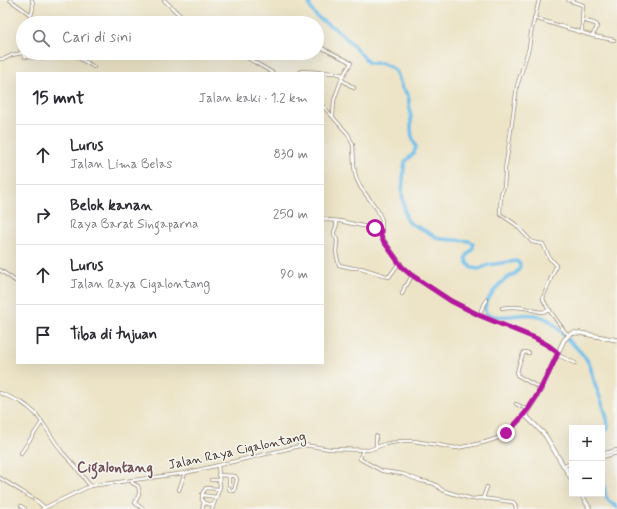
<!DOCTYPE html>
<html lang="id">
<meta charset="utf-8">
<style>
body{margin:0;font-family:Mynerve,sans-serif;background:#f2f2f3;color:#2b2b33}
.controls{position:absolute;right:12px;bottom:12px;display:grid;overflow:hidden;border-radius:0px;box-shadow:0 4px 16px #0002}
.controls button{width:36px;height:36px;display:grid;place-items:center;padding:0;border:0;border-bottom:1px solid #e1e1e2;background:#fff;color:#2b2b33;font:20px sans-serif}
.stop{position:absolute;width:12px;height:12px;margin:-9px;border:3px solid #b5179e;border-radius:50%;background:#fff}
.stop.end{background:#b5179e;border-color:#fff;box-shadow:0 1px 4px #0008}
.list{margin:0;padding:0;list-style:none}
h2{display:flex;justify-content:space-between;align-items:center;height:52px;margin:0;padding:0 16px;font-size:17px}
h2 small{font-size:13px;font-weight:400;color:#7c7c81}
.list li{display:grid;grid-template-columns:26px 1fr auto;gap:12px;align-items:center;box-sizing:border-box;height:60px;padding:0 16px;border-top:1px solid #e1e1e2}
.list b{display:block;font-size:15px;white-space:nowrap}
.list p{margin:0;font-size:13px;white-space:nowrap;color:#7c7c81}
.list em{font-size:13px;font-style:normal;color:#7c7c81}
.icon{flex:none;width:22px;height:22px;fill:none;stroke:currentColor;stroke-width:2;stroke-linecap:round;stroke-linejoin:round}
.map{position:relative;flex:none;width:617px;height:509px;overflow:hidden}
.search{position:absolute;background:#fff;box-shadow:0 4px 16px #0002;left:16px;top:16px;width:308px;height:44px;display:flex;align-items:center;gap:10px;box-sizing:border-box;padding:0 14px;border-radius:22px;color:#7c7c81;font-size:15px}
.panel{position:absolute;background:#fff;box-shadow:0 4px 16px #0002;left:16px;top:72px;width:308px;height:292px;border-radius:0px}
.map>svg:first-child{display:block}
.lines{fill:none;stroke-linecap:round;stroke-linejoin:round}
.river{stroke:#70bfeb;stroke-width:3.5}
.minor-casing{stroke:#948772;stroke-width:4}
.major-casing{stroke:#948772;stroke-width:5}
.minor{stroke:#fff;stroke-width:2.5}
.major{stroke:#fff;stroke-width:3.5}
.route{stroke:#b5179e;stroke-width:5}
.labels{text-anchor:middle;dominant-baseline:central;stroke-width:3;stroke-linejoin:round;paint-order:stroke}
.street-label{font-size:13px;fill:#3b2a1e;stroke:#f6f6f2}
.quarter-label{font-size:15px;font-weight:bold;fill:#71515a;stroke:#f6f6f2}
</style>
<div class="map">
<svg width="617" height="509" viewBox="0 0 617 509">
<rect width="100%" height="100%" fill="#f6f6f2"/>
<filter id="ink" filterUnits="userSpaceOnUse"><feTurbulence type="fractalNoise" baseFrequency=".025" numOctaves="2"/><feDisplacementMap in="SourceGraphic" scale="8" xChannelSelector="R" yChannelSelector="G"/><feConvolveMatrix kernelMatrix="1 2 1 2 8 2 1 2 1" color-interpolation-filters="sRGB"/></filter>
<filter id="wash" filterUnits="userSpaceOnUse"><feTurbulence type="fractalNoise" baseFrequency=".012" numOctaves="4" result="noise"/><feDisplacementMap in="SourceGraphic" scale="16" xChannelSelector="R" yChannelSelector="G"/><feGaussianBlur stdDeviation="0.9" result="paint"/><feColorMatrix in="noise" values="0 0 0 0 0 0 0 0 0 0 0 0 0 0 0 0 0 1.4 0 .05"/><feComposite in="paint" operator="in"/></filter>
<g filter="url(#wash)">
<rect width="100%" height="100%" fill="#ede4c7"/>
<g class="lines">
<g class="river">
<path d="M312,0L309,3C312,17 324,21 334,28C338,31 341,34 344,36C353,45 361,54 369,63H381L392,68L397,74L402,88L408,95L411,118V129L412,137L416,147L414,153L405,162L404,169L402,192L406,219L411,224L418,227L440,239L469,241L473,243V248L466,257L467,263L472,268L479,269L488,265L516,261L520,264C520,274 512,274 506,279C499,283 486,300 485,308C485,311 485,311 486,314C506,322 528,308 547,319C554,323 558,329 564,336C571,343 581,351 587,360C592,368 593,378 596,387C600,399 607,411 608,425C608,430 606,432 602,434"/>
<path d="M602,476C608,490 599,497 617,507"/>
</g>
</g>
</g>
<g filter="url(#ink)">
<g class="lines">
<defs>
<g id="minor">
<path d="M10,0L31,15"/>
<path d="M164,0L188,23"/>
<path d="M539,0L531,33L529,48L517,86L508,151L505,169V174L504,187L501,194L500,214L515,224L532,242L543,244L550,259L554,262L556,266L544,295L543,299L547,307L550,311L565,332L570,335"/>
<path d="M568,0L583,5L582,20C587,22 593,22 597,25L596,30L594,32L593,36"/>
<path d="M534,18L593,36L614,40"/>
<path d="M26,23C31,16 35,9 32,0"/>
<path d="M23,28C22,38 17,48 25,57L49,58L62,55L72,56L77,57L94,67"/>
<path d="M582,32V20"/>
<path d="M317,44L320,47L346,60L351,63L343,76"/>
<path d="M239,53L273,73"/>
<path d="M0,59H4L12,55L22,53"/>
<path d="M301,71L336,73L343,75L334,100L333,116"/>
<path d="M342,80L354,88"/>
<path d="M323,106L348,134L353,145L354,166L356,178L361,188L377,209L382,220L381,235L383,239L403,267L410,274L451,301L481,316L535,338L549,346L558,353"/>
<path d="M323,218L328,220L340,221L381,230"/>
<path d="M336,221V223L337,224L334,232V235L337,240L336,253L339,265L353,268H361L389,277L399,263"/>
<path d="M0,270L17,282"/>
<path d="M402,294L405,286L407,285L412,275"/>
<path d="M502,308C510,306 518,307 525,308C534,310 541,314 550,310"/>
<path d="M481,316V310L487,300"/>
<path d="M529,353L524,352C521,359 517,367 517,375L541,389"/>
<path d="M557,355L562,357L575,363"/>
<path d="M0,393L21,402L28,407L36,414L44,425L62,452L76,467L90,486"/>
<path d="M516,404L528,410"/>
<path d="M376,448V436"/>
<path d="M363,450L360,458V459L382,471L403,474L421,481L432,483L436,485L442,490L451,493L472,499L481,498L513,502L515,504L516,509"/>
<path d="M21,453L42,422"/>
<path d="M602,454L617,450"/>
<path d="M602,457L617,453"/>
<path d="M564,466L572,463"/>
<path d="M565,469L572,467"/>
<path d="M218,475L235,476L237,479L234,491L230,490L229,489V476"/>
<path d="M0,478L37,501L45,508"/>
<path d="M132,480V483L138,486C141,493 138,496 135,503L143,509"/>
<path d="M211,480H219"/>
<path d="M179,490L185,473"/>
<path d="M202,495L203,492L206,488L219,489"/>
<path d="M483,498L487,487"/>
<path d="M204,503L213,505"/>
<path d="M21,506L25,509"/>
<path d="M42,509L90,486L185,473L304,445L330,449L369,450L385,444L402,441H414L456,448L473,445L486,442L501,437L510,430L525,415"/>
<path d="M202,509L204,503L202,500V495L216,497"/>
<path d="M212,509L220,487L218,465"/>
</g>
<g id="major">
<path d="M572,480L545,435L525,415L537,396L541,389L564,340L569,335L573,333H580L617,340"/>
<path d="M581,494L590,509"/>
</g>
</defs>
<use href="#minor" class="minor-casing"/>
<use href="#major" class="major-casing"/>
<use href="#minor" class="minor"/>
<use href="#major" class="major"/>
</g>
</g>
<g class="lines" filter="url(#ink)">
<path class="route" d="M375,228L381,230V235L382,239L402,267L410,274L451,301L481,316L535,338L549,346L558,353C544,383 533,410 506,433"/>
</g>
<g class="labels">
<g class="street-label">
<text transform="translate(237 451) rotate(-12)">Jalan Raya Cigalontang</text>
</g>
<g class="quarter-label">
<text x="115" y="468">Cigalontang</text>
</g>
</g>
</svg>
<div class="controls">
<button>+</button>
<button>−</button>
</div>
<div class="stop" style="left:375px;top:228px"></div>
<div class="stop end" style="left:506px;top:433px"></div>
<div class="search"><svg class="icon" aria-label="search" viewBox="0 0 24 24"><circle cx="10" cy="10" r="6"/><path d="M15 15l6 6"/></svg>Cari di sini</div>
<section class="panel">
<h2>15 mnt<small>Jalan kaki · 1.2 km</small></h2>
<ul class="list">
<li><svg class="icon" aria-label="ahead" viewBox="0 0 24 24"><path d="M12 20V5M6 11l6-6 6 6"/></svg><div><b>Lurus</b><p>Jalan Lima Belas</p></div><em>830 m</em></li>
<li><svg class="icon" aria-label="right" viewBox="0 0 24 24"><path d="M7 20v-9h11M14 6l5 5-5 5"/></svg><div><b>Belok kanan</b><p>Raya Barat Singaparna</p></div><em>250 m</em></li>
<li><svg class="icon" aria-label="ahead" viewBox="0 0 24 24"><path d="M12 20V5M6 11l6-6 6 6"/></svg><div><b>Lurus</b><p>Jalan Raya Cigalontang</p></div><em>90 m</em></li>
<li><svg class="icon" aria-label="arrive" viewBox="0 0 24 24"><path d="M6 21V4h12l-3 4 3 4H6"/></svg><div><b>Tiba di tujuan</b></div></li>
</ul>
</section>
</div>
